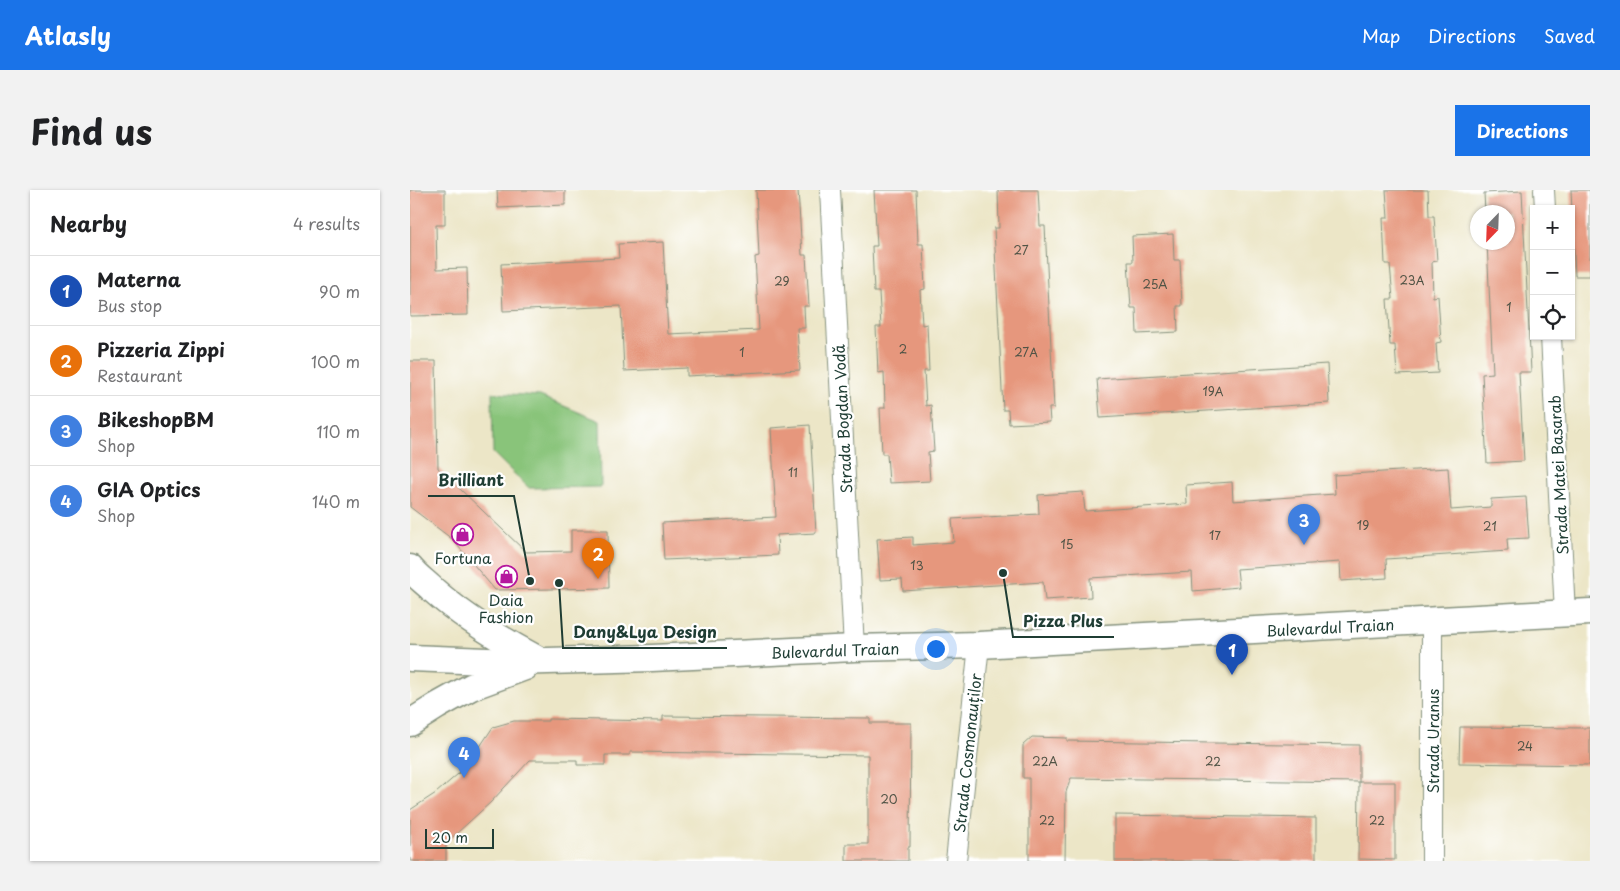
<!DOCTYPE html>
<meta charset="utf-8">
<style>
body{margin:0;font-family:"Playpen Sans",sans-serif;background:#f2f2f2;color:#202124}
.controls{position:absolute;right:15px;top:15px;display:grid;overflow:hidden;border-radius:0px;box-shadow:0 1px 4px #0004}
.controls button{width:45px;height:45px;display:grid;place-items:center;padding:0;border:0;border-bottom:1px solid #e0e0e0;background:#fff;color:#202124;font:25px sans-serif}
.compass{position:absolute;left:1060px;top:15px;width:45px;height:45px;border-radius:50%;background:#fff;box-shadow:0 1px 4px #0004;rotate:203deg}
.scale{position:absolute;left:15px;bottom:12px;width:69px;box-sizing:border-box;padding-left:5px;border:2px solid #1f3d34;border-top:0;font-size:14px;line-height:18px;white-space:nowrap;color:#1f3d34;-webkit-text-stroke:4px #fff;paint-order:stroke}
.you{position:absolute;left:525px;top:458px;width:18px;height:18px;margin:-12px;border:4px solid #fff;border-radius:50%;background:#1a73e8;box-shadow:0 0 0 8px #1a73e833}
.badge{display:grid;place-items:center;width:32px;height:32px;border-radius:50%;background:#1a73e8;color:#fff;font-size:16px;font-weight:700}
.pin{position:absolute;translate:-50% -41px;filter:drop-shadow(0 1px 2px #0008)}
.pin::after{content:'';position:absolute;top:26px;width:18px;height:15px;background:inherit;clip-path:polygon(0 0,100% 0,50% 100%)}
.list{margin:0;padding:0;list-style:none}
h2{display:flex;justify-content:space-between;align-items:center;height:65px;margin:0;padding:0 20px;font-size:21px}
h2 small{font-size:16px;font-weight:400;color:#757577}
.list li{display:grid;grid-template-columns:32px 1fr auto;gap:15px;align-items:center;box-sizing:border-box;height:70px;padding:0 20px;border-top:1px solid #e0e0e0}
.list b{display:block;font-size:19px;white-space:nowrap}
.list p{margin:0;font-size:16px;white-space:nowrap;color:#757577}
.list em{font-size:16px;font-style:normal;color:#757577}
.icon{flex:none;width:28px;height:28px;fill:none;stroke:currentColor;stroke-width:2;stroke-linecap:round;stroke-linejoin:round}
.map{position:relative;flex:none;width:1180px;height:671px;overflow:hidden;border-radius:0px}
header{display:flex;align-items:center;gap:30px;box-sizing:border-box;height:70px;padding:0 25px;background:#1a73e8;color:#fff}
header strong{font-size:24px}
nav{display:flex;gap:28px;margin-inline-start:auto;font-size:18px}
.intro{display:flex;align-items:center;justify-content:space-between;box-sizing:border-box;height:120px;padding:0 30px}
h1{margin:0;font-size:35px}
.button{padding:12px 22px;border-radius:0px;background:#1a73e8;color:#fff;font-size:18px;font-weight:700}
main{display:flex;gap:30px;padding:0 30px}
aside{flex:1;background:#fff;border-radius:0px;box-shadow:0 1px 4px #0004}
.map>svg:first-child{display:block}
.green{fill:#89c47a;stroke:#548057}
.building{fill:#e6977d}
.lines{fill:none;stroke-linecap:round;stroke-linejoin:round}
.minor-casing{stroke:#86927e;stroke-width:22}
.tertiary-casing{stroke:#86927e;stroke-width:29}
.minor{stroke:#fff;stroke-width:20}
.tertiary{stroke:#fff;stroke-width:26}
.labels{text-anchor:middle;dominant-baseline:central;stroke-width:4.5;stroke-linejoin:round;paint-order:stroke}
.number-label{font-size:12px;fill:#515446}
.street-label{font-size:15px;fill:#1f3d34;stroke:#fff}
.poi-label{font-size:15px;fill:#1f3d34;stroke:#fff}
.leader{fill:none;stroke:#1f3d34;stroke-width:2}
.callout-dot{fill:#1f3d34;stroke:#fff;stroke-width:2}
.callout-label{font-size:16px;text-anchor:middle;font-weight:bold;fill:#1f3d34;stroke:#fff;stroke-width:4.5;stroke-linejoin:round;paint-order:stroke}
</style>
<header>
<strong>Atlasly</strong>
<nav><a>Map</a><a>Directions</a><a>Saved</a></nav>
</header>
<div class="intro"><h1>Find us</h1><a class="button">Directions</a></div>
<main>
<aside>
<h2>Nearby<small>4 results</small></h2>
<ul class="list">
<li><span class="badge" style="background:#1a4fb4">1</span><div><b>Materna</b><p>Bus stop</p></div><em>90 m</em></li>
<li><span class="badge" style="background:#e8710a">2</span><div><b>Pizzeria Zippi</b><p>Restaurant</p></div><em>100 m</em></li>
<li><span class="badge" style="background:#3f7fe0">3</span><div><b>BikeshopBM</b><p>Shop</p></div><em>110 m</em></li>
<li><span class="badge" style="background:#3f7fe0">4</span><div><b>GIA Optics</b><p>Shop</p></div><em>140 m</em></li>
</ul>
</aside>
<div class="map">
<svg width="1180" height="671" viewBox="0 0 1180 671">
<rect width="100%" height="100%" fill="#fff"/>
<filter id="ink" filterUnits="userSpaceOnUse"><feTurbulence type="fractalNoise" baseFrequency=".02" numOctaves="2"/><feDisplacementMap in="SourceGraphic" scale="10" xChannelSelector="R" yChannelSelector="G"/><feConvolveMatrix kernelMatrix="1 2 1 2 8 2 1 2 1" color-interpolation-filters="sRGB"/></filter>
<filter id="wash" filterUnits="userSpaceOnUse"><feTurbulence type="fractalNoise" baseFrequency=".0096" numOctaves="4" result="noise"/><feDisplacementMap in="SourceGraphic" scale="20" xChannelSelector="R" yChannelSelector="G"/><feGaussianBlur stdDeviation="1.12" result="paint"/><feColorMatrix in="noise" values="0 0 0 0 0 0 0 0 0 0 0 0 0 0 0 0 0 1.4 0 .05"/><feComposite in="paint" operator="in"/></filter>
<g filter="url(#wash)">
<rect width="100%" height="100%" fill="#ece6c7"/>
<path class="green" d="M82,203L130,206L190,231L191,297L119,298L83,263Z"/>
<g id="blocks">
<g class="building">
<path d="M0,0H35V35H26L27,79L57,78L58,125L0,126Z"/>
<path d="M87,0H155V15L88,18Z"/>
<path d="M346,0H388L392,65H396L399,116H394L395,138H387L390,180L277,186V178L214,181L211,116L93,121L91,74L209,68L208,54L253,52L258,144L349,140L345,67L349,66Z"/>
<path d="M464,0H506L508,54H513L515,99L510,100L512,135L517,134L519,181H514L516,216L521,215L524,261L518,262L520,291L479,293L477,264H472L470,218H475L474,182L468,183L466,137H471L469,102H464L462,56H467Z"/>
<path d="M588,0H628L630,36H635L644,218H639L640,232L599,234L598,220H593L584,38H589Z"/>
<path d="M976,0H1018L1019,26H1024L1027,71L1022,72L1023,107L1028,106L1031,152L1026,153L1028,183L987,185L985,155H980L977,109H983L980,74H975L973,28H978Z"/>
<path d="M1161,0H1180V86H1165Z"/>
<path d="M1112,1L1121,182H1109L1114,271L1077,273L1072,184L1083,183L1077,52H1098V22H1075L1074,3Z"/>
<path d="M763,44L764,70H770L772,116H767L768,142L727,144L726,118H721L718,72H723L722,46Z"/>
<path d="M0,171H26L28,278L116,362L161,361V340H198L199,398L85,400L42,349L0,317Z"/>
<path d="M917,174L919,213L690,228L687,189Z"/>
<path d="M400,235L406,343L367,345L368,365L254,370L252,333L366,327L361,238Z"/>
<path d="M1038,278L1041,320L1081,317V309L1116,307L1119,348L1097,349L1098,361L976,369L977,388L931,391L930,372L827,379L829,397L783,401L782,382L680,388L681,407L635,410L633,392L493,401L492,389L470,390L467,349L503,347V355L544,352L542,329L629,324L628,305L673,302L675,321L777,314L776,295L822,292L823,311L925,304L924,285Z"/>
<path d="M253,526L460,528V533H501L500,657H498V671H436V654H458V565L220,562V565H195V575H167V570H120L81,612L36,653V671H0V620L26,603L48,584L67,561L83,537L104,531H138V529L253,531Z"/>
<path d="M1050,537L1180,538V575L1049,573Z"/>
<path d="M622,547L657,548V551L949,555V592L661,588L656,602L655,671H619V588H613V555Z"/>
<path d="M949,592H985V670L948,669Z"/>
<path d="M705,625L906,628V671H705Z"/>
</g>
</g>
</g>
<g filter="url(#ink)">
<use href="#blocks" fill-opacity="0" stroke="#86927e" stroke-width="1"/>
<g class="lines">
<defs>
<g id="minor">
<path d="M420,0L444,458"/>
<path d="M1134,0L1135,19"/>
<path d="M1141,146L1155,424"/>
<path d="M546,671L569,455"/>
<path d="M1022,671V431"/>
</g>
<g id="tertiary">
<path d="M0,378C6,386 15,392 22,399C54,428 91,450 129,470"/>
<path d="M0,468L103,472L242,468L444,458L569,455L1180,422"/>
<path d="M0,533L27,516L61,497L115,477"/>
</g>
</defs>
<use href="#minor" class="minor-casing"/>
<use href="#tertiary" class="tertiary-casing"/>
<use href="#minor" class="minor"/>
<use href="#tertiary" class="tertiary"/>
</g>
</g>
<defs>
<symbol id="shop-ring" viewBox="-11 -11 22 22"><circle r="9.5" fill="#fff" stroke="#b5179e" stroke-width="1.5"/><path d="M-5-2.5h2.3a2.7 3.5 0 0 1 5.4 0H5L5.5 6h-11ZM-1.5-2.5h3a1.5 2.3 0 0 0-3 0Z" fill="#b5179e"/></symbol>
</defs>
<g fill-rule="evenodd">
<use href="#shop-ring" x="40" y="332" width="25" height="25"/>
<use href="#shop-ring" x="84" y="374" width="25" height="25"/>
</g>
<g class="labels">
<g class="number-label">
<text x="611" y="60">27</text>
<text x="1002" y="90">23A</text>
<text x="372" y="91">29</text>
<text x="745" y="94">25A</text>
<text x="1099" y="117">1</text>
<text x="493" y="159">2</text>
<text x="332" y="162">1</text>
<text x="616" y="162">27A</text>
<text x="803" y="201">19A</text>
<text x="383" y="282">11</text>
<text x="953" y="335">19</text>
<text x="1080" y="336">21</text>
<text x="805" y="345">17</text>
<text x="657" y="354">15</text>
<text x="507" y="375">13</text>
<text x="1115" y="556">24</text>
<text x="635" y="571">22A</text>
<text x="803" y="571">22</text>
<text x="479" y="609">20</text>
<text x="637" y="630">22</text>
<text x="967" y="630">22</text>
</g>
<g class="street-label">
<text transform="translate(432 229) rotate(-93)">Strada Bogdan Vodă</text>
<text transform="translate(1148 285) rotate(-93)">Strada Matei Basarab</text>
<text transform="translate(920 437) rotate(-3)">Bulevardul Traian</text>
<text transform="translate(425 460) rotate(-2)">Bulevardul Traian</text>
<text transform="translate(1022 551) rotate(-90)">Strada Uranus</text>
<text transform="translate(557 563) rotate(-84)">Strada Cosmonauților</text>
</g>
<g class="poi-label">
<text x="53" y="367">Fortuna</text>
<text x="96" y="409">Daia<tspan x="96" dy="17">Fashion</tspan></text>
</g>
</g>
<path class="leader" d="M120 391L104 306H18M593 383L603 447H704M149 393L153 458H317"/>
<g class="callout-dot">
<circle cx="120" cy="391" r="5"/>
<circle cx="593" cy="383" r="5"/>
<circle cx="149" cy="393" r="5"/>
</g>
<g class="callout-label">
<text x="61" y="296">Brilliant</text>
<text x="653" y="437">Pizza Plus</text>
<text x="235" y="448">Dany&amp;Lya Design</text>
</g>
</svg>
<div class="controls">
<button>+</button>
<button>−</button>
<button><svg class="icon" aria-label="locate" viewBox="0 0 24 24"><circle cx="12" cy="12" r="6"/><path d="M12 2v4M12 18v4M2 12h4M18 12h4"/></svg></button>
</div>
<svg class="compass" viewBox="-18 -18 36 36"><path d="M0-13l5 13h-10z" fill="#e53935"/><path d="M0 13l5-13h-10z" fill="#757577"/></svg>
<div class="scale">20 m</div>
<div class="you"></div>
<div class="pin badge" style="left:822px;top:485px;background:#1a4fb4">1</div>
<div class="pin badge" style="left:188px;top:389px;background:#e8710a">2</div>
<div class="pin badge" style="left:894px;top:355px;background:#3f7fe0">3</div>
<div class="pin badge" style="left:54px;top:588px;background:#3f7fe0">4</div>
</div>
</main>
